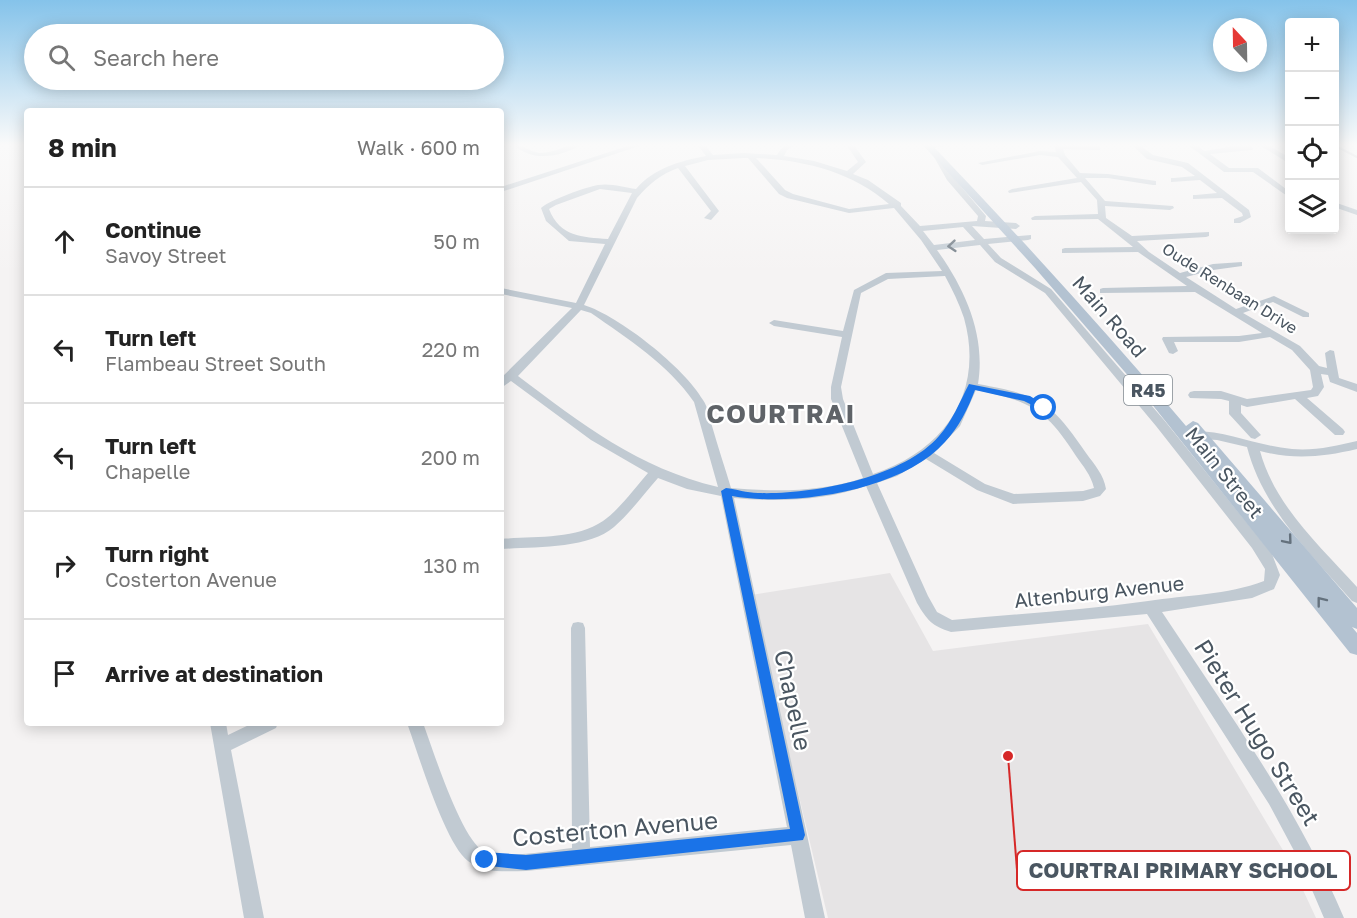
<!DOCTYPE html>
<meta charset="utf-8">
<style>
body{margin:0;font-family:"Golos Text",sans-serif;background:#f6f6f6;color:#222}
.controls{position:absolute;right:18px;top:18px;display:grid;overflow:hidden;border-radius:6px;box-shadow:0 3px 15px #0003}
.controls button{width:54px;height:54px;display:grid;place-items:center;padding:0;border:0;border-bottom:2px solid #e0e0e0;background:#fff;color:#222;font:30px sans-serif}
.compass{position:absolute;left:1213px;top:18px;width:54px;height:54px;border-radius:50%;background:#fff;box-shadow:0 3px 15px #0003;rotate:338deg}
.stop{position:absolute;width:18px;height:18px;margin:-14px;border:4px solid #1a73e8;border-radius:50%;background:#fff}
.stop.end{background:#1a73e8;border-color:#fff;box-shadow:0 2px 6px #0008}
.list{margin:0;padding:0;list-style:none}
h2{display:flex;justify-content:space-between;align-items:center;height:78px;margin:0;padding:0 24px;font-size:26px}
h2 small{font-size:20px;font-weight:400;color:#767676}
.list li{display:grid;grid-template-columns:39px 1fr auto;gap:18px;align-items:center;box-sizing:border-box;height:108px;padding:0 24px;border-top:2px solid #e0e0e0}
.list b{display:block;font-size:22px;white-space:nowrap}
.list p{margin:0;font-size:20px;white-space:nowrap;color:#767676}
.list em{font-size:20px;font-style:normal;color:#767676}
.icon{flex:none;width:33px;height:33px;fill:none;stroke:currentColor;stroke-width:2;stroke-linecap:round;stroke-linejoin:round}
.map{position:relative;flex:none;width:1357px;height:918px;overflow:hidden}
.search{position:absolute;background:#fff;box-shadow:0 3px 15px #0003;left:24px;top:24px;width:480px;height:66px;display:flex;align-items:center;gap:15px;box-sizing:border-box;padding:0 21px;border-radius:33px;color:#767676;font-size:22px}
.panel{position:absolute;background:#fff;box-shadow:0 3px 15px #0003;left:24px;top:108px;width:480px;height:618px;border-radius:6px}
.map>svg:first-child{display:block}
.education{fill:#e6e4e5}
.lines{fill:none;stroke-linecap:round;stroke-linejoin:round}
.minor{fill:#c1cad2;fill-rule:evenodd}
.major{fill:#b3c2d1;fill-rule:evenodd}
.rail{stroke:#b5b8bd;stroke-width:2}
.oneway{stroke:#6e7983}
.oneway2{stroke:#64717d}
.route{fill:#1a73e8}
.labels{text-anchor:middle;dominant-baseline:central;stroke-width:4.5;stroke-linejoin:round;paint-order:stroke}
.far-street-label{font-size:16px;fill:#4a5661;stroke:#fff}
.shield{fill:#fff;stroke:#808990;stroke-width:1.5}
.shield-label{font-size:18px;font-weight:bold;fill:#4a5661}
.street-label{font-size:20px;fill:#4a5661;stroke:#fff}
.near-street-label{font-size:24px;fill:#4a5661;stroke:#fff}
.district-label{font-size:26px;font-weight:bold;letter-spacing:1.5px;fill:#5f6368;stroke:#fff}
.leader{fill:none;stroke:#d62828;stroke-width:2}
.callout-dot{fill:#d62828;stroke:#fff;stroke-width:2}
.callout{fill:#fff;stroke:#d62828;stroke-width:2}
.callout-label{font-size:21px;text-anchor:middle;font-weight:bold;fill:#4a5661}
</style>
<div class="map">
<svg width="1357" height="918" viewBox="0 0 1357 918">
<rect width="100%" height="100%" fill="#f5f3f3"/>
<path class="education" d="M890,573L933,651L1148,624L1290,862L1316,918H828L751,595Z"/>
<g class="lines">
<g class="minor">
<path d="M513,144C523,144 529,152 540,153C555,153 567,144 582,144C561,157 532,163 513,144Z"/>
<path d="M634,144H645L501,192V187Z"/>
<path d="M697,144H704L713,155L744,153L777,155C782,146 786,144 796,144L787,150L784,156L814,161L847,171L858,162L846,144H853L866,162L853,174L868,180L901,203V206L920,226L977,221L978,216L947,180L934,157L941,155L953,177L986,216L985,221L1016,223L1020,226L1016,229L972,226L984,239L1031,235V239L1028,240L988,244L1001,258L1051,289L1164,420L1272,554L1280,575L1274,589L1252,598L1162,612C1228,712 1297,807 1344,918H1324L1300,862L1269,804L1147,614L951,632C932,626 927,620 917,603L866,486C824,501 778,502 734,498L825,918H805L791,845L526,871C507,871 484,874 468,861C445,844 418,753 407,723H423C432,747 462,842 484,851C507,859 548,851 572,848L571,628L573,623L578,622L583,623L585,628L590,847L787,827L721,496L687,489L658,478C644,494 630,513 614,527C589,549 533,547 501,549V539C533,536 575,540 603,521C618,511 635,488 648,473L591,440L511,381L501,388V378L572,308L501,294V288L576,303L605,244L569,241L546,221L541,208C550,200 586,187 598,185C610,183 624,187 636,189C654,168 680,161 706,156ZM744,158H748L779,194L787,198L849,213L894,208L921,240L942,271L886,273L854,290L843,331L774,320L769,323L774,326L842,337L831,387V399L863,478C821,492 775,492 731,488C725,468 718,447 712,426C709,417 708,407 703,400C685,368 619,316 584,305L637,198C649,184 661,174 678,168L711,211L704,218L711,220L719,211L685,166L708,160ZM756,158C804,160 852,172 889,204L849,209L793,194L785,190ZM600,189L632,193L608,239C582,237 560,237 549,209L556,205ZM963,227L975,240L934,245L923,231ZM980,245L995,262L1045,293L1156,426L1252,548L1265,569L1264,581C1227,595 1186,595 1148,601C1083,610 1017,614 952,620L937,612L928,596L877,483L897,476L926,459L977,490L1013,504L1083,501L1100,496L1106,489C1104,475 1094,464 1086,453C1051,401 1039,395 978,384C986,335 965,289 937,250ZM945,276C952,289 959,303 964,318C985,393 944,451 873,474L843,399L841,387L861,293L888,279ZM581,310L591,313C628,339 668,364 694,402L718,487C638,468 582,424 518,376ZM976,390C1030,401 1046,409 1076,456C1083,466 1091,475 1094,488L1083,491L1014,494L985,484L934,453L960,426Z"/>
<path d="M934,144H954L928,149L924,147Z"/>
<path d="M1054,144L1100,146V150H1097L1063,149L1065,155L1080,173L1108,174L1156,181V185H1153L1108,178H1085L1105,201L1173,206L1174,208L1170,210L1105,206L1106,218L1132,236L1209,232V236L1206,237L1137,241L1149,252L1180,273L1213,264L1242,262V266L1213,270L1186,277L1236,309L1274,296L1309,313V317H1303L1273,302L1243,313L1300,346L1319,366L1327,368L1325,353L1330,350L1334,351L1339,378L1357,384V392L1330,382L1328,375L1321,374L1324,387L1318,396L1307,398L1343,429L1345,432L1343,435H1335L1295,399L1247,407L1241,405V413L1261,435L1255,439L1251,438L1229,414V401L1221,399L1190,398L1188,395L1190,392L1194,391H1221L1247,399L1311,390L1313,387L1310,370L1292,350L1270,337L1239,342H1174L1178,351L1173,354L1169,353L1162,339L1163,337L1239,336L1262,333L1195,292L1100,293V289L1103,288L1187,286L1138,252L1062,253V249L1065,248L1133,247L1098,219L1032,220L1031,218L1035,216L1098,214L1097,200L1081,182L1009,193L1008,191L1012,189L1077,178L1058,157L1040,155L982,165L978,163L1040,151L1056,152Z"/>
<path d="M1131,144H1159L1142,147L1153,155L1188,163L1249,210L1251,217L1240,223H1234V219L1243,216L1242,213L1222,198L1193,199V195H1196L1217,193L1200,180L1171,182V178H1174L1195,176L1182,167L1147,159Z"/>
<path d="M1187,144H1195L1204,151L1249,144L1253,148L1252,150L1210,154L1229,168H1258L1290,192V198L1253,172H1224Z"/>
<path d="M1258,144H1266L1290,158V164Z"/>
<path d="M1334,202L1357,210V215L1334,207Z"/>
<path d="M1191,431C1226,430 1257,446 1292,449C1314,451 1336,446 1357,441V449C1323,457 1294,460 1260,451C1275,506 1320,546 1357,587V603L1352,601C1311,554 1263,509 1247,447L1217,440L1187,438L1185,435L1187,432Z"/>
<path d="M210,723H226L228,735L253,723H278L276,728L231,750L264,918H244Z"/>
</g>
<path class="major" d="M922,144H931C1019,236 1104,329 1186,426L1193,421L1198,423L1357,608V629L1352,627L1357,633V655L1350,653L1143,393L1035,268Z"/>
<path class="rail" d="M1334,145L1357,157"/>
</g>
<defs><path id="oneway-chevron" d="M-2-3.5L2.5 0L-2 3.5" fill="none" stroke-width="1.6" stroke-linecap="round" stroke-linejoin="round" transform="scale(1.5)"/></defs>
<use class="oneway" href="#oneway-chevron" transform="translate(952 246) rotate(175)"/>
<g class="oneway2">
<use href="#oneway-chevron" transform="translate(1288 540) rotate(50)"/>
<use href="#oneway-chevron" transform="translate(1321 601) rotate(-128)"/>
</g>
<linearGradient id="sky" x2="0" y2="1"><stop stop-color="#85c3ea"/><stop offset="0.53" stop-color="#fafafa"/><stop offset="1" stop-color="#fafafa" stop-opacity="0"/></linearGradient>
<rect width="1357" height="273" fill="url(#sky)"/>
<path class="route" d="M969,384L1030,396L1049,408L1044,411L1024,401L975,390C968,409 959,427 945,442C902,491 793,507 732,496L805,835L803,840L526,870L480,865L477,860L480,855L485,852L526,855L790,829L721,491L726,488C736,489 747,493 758,493C810,495 903,478 939,436C953,420 959,403 969,384Z"/>
<g class="labels">
<g class="far-street-label">
<text transform="translate(1230 288) rotate(32)">Oude Renbaan Drive</text>
</g>
<rect class="shield" x="1124" y="375" width="48" height="30" rx="4.5"/>
<g class="shield-label">
<text x="1148" y="390">R45</text>
</g>
<g class="street-label">
<text transform="translate(1110 316) rotate(49)">Main Road</text>
<text transform="translate(1225 472) rotate(51)">Main Street</text>
<text transform="translate(1099 591) rotate(-6)">Altenburg Avenue</text>
</g>
<g class="near-street-label">
<text transform="translate(794 700) rotate(78)">Chapelle</text>
<text transform="translate(1258 732) rotate(58)">Pieter Hugo Street</text>
<text transform="translate(615 828) rotate(-5)">Costerton Avenue</text>
</g>
<g class="district-label">
<text x="781" y="413">COURTRAI</text>
</g>
</g>
<path class="leader" d="M1008 756L1017 870"/>
<circle class="callout-dot" cx="1008" cy="756" r="6"/>
<rect class="callout" x="1017" y="851" width="333" height="39" rx="6"/>
<g class="callout-label">
<text x="1183" y="878">COURTRAI PRIMARY SCHOOL</text>
</g>
</svg>
<div class="controls">
<button>+</button>
<button>−</button>
<button><svg class="icon" aria-label="locate" viewBox="0 0 24 24"><circle cx="12" cy="12" r="6"/><path d="M12 2v4M12 18v4M2 12h4M18 12h4"/></svg></button>
<button><svg class="icon" aria-label="layers" viewBox="0 0 24 24"><path d="M12 4l9 5-9 5-9-5zM3 14l9 5 9-5"/></svg></button>
</div>
<svg class="compass" viewBox="-18 -18 36 36"><path d="M0-13l5 13h-10z" fill="#e53935"/><path d="M0 13l5-13h-10z" fill="#767676"/></svg>
<div class="stop" style="left:1044px;top:408px"></div>
<div class="stop end" style="left:485px;top:860px"></div>
<div class="search"><svg class="icon" aria-label="search" viewBox="0 0 24 24"><circle cx="10" cy="10" r="6"/><path d="M15 15l6 6"/></svg>Search here</div>
<section class="panel">
<h2>8 min<small>Walk · 600 m</small></h2>
<ul class="list">
<li><svg class="icon" aria-label="ahead" viewBox="0 0 24 24"><path d="M12 20V5M6 11l6-6 6 6"/></svg><div><b>Continue</b><p>Savoy Street</p></div><em>50 m</em></li>
<li><svg class="icon" aria-label="left" viewBox="0 0 24 24"><path d="M17 20v-9H6M10 6l-5 5 5 5"/></svg><div><b>Turn left</b><p>Flambeau Street South</p></div><em>220 m</em></li>
<li><svg class="icon" aria-label="left" viewBox="0 0 24 24"><path d="M17 20v-9H6M10 6l-5 5 5 5"/></svg><div><b>Turn left</b><p>Chapelle</p></div><em>200 m</em></li>
<li><svg class="icon" aria-label="right" viewBox="0 0 24 24"><path d="M7 20v-9h11M14 6l5 5-5 5"/></svg><div><b>Turn right</b><p>Costerton Avenue</p></div><em>130 m</em></li>
<li><svg class="icon" aria-label="arrive" viewBox="0 0 24 24"><path d="M6 21V4h12l-3 4 3 4H6"/></svg><div><b>Arrive at destination</b></div></li>
</ul>
</section>
</div>
